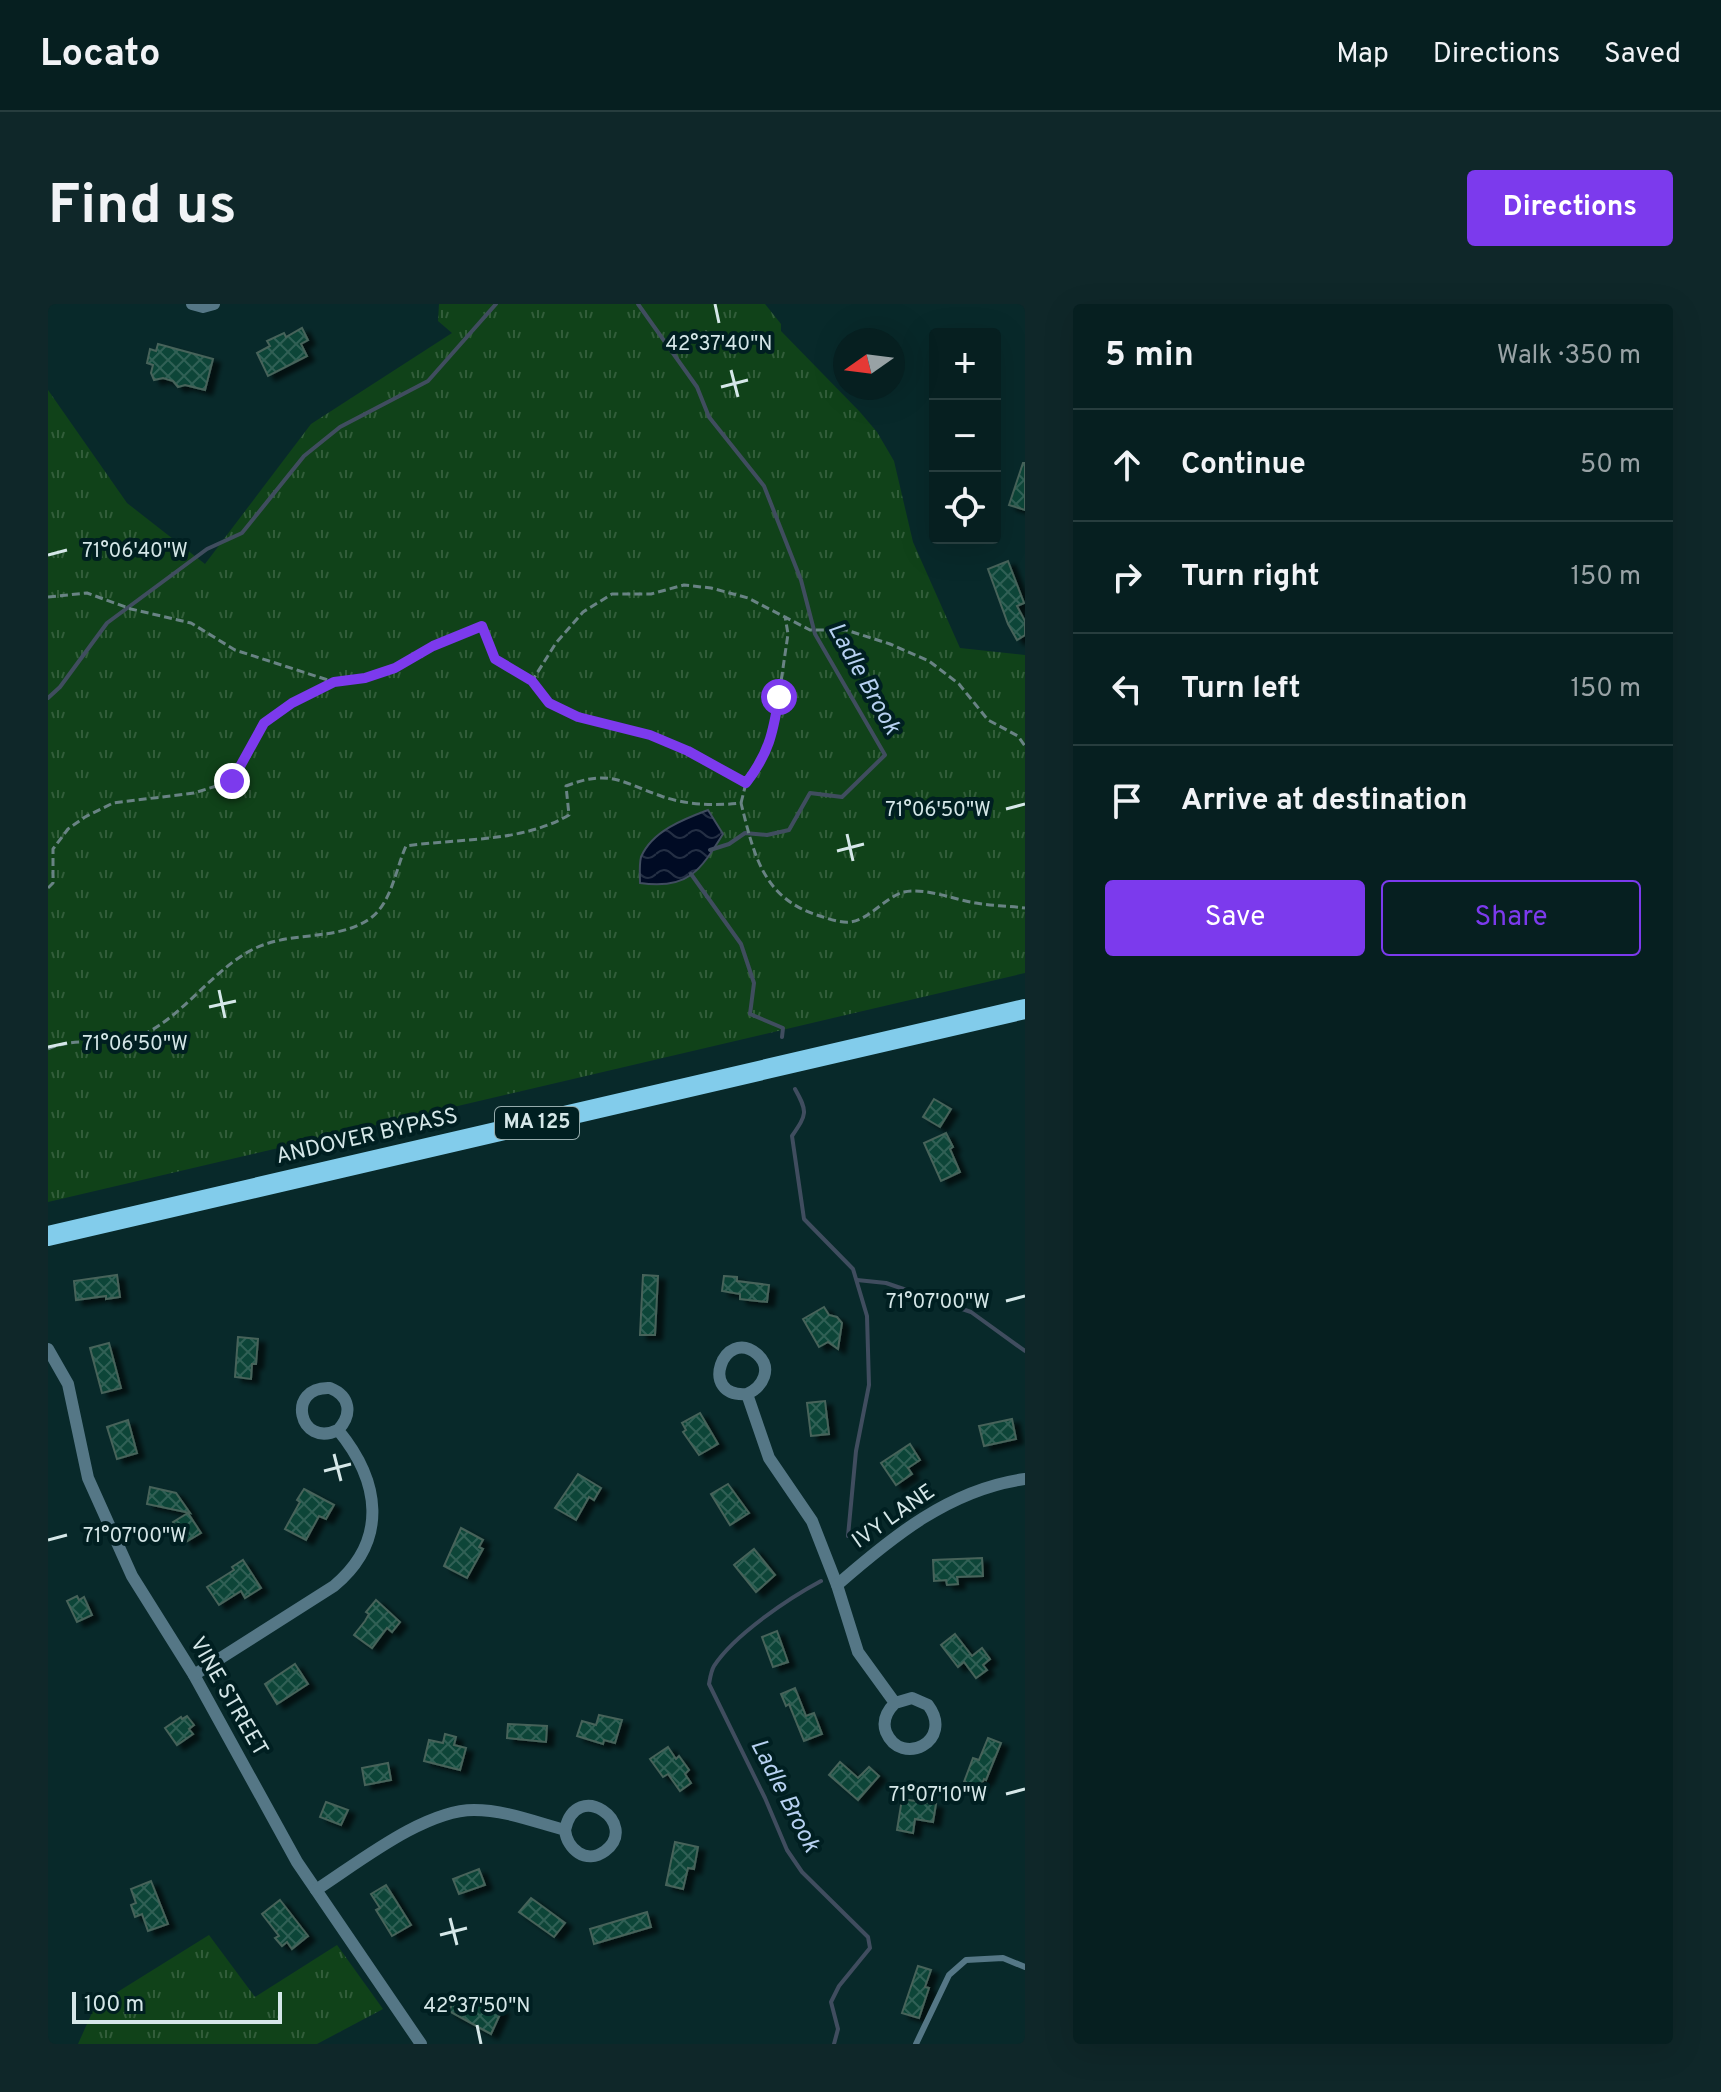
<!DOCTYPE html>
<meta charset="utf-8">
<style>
body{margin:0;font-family:Overpass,sans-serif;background:#0f2729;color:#f1f3f6}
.controls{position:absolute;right:24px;top:24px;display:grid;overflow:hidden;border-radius:8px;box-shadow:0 8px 32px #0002}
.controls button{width:72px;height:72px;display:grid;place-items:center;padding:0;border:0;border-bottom:2px solid #273d3e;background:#061f20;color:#f1f3f6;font:40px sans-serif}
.compass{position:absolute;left:785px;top:24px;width:72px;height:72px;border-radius:50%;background:#061f20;box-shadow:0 8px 32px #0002;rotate:256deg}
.scale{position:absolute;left:24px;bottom:20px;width:210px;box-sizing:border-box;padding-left:8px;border:4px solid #d5e7e8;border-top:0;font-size:22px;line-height:28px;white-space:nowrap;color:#d5e7e8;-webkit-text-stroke:6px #001f21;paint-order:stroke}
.stop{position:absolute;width:24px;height:24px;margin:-18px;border:6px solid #7c3aed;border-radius:50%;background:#fff}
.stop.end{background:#7c3aed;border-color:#fff;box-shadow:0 2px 8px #0008}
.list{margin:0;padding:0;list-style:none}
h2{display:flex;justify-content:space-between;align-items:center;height:104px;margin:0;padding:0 32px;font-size:34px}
h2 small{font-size:26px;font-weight:400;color:#98a2a5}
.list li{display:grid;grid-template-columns:52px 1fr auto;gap:24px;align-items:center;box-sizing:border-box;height:112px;padding:0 32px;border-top:2px solid #273d3e}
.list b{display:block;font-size:30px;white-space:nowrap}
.list em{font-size:26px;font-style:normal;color:#98a2a5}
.actions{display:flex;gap:16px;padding:24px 32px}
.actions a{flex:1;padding:18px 0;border:2px solid #7c3aed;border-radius:8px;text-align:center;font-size:28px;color:#7c3aed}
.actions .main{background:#7c3aed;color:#fff}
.icon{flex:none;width:44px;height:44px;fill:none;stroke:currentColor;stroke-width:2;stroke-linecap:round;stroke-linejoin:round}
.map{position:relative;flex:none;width:977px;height:1740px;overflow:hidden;border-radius:8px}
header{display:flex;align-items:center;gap:48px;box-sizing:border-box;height:112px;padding:0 40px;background:#061f20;border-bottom:2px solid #273d3e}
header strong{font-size:38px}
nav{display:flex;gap:44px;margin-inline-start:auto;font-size:28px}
.intro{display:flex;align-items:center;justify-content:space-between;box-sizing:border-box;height:192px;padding:0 48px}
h1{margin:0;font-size:56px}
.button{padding:20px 36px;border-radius:8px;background:#7c3aed;color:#fff;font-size:28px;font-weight:700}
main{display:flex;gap:48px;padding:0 48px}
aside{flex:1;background:#061f20;border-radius:8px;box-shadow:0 8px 32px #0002}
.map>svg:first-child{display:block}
.park{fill:url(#park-tufts)}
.water{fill:url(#water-waves);stroke:#404d5f;stroke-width:2}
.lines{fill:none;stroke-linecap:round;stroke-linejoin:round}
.stream{stroke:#404d5f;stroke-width:4}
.building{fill:url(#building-cross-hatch);stroke:#47635a;stroke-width:2;filter:url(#shadow)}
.path{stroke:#698384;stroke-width:3;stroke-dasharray:8 4;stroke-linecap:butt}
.lane{stroke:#557786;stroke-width:6}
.street{stroke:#557786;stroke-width:12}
.primary{stroke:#82cceb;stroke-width:20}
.route{stroke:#7c3aed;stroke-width:10}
.ticks{fill:none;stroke:#d5e7e8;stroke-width:3}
.labels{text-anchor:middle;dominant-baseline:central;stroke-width:8;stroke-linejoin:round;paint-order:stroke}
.shield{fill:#001f21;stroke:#95abac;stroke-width:2}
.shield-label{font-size:20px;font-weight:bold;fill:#d5e7e8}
.street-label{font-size:22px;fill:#d5e7e8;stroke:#001f21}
.water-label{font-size:24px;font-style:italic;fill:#b7d1f1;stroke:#001f21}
.ticks-label{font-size:20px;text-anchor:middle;fill:#d5e7e8;stroke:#001f21;stroke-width:8;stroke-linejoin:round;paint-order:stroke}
</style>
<header>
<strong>Locato</strong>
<nav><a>Map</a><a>Directions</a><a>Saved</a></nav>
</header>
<div class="intro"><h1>Find us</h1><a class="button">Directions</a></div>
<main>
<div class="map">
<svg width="977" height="1740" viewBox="0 0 977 1740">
<defs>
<pattern id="park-tufts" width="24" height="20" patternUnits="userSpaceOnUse" patternTransform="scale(2)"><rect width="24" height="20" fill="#104219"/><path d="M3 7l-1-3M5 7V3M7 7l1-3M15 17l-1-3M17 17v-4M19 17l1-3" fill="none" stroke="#325d3a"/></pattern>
<pattern id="water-waves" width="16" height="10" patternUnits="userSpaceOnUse" patternTransform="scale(2)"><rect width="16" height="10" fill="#000b24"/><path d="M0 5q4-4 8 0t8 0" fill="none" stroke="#242f44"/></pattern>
<pattern id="building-cross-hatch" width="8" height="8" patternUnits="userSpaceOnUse" patternTransform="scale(2)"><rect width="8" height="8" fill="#0e4538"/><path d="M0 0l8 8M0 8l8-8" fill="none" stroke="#306055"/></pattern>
<filter id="shadow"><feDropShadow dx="7" dy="4.5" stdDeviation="2" flood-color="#0009"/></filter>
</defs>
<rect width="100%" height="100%" fill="#08292a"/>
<g class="park">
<path d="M391,0H717L733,20V27L812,108L829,128L846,157L865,238L912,344L977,351V669L0,898V86L79,199L157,260L263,120L404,29L390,17Z"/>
<path d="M161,1631L207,1693L289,1641L335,1705L269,1740H30L47,1702Z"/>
</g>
<path class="water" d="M660,506L675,530C652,567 640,586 592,579C592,571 591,561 593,553C604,527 636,515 660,506Z"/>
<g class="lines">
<g class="stream">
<path d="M590,0L649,83L661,113L716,182L753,276L767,330L837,451L794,493L762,489L741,526L719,531L697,529L681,540L662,546"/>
<path d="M0,394L12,383L59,319L159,245L194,229L256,152L292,123L380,77L448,0"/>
<path d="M643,570L693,640L706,679L702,710L735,724L734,733"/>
<path d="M747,785C760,808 759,810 744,832L756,915L805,965L819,1012L821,1081L808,1147L800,1232"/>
<path d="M809,976L838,979L923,1008L977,1047"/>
<path d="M773,1277C741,1294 686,1331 666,1362C663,1367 662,1375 661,1380L717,1494L739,1546L754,1568L820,1633L822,1644L791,1682L783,1698L790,1725L786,1740"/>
</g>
</g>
<g class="building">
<path d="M254,24L260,36L253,40L259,52L220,72L209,49L222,42L219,37L236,29L238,33Z"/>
<path d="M110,40L165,55L157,86L137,81L130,83L125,77L115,74L106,76L103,69L105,61L99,59L102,45L108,47Z"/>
<path d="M975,159H977V206L961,201Z"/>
<path d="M960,257L976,299L969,302L977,317V331L969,336L960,320L940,265Z"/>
<path d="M886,795L903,805L892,823L875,813Z"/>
<path d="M898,829L905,843L902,845L912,868L893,877L876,839Z"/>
<path d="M69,971L72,993L58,995V992L28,996L26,977Z"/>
<path d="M595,971L610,972L607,1031H592Z"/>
<path d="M676,972L689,973V977L721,981L719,998L692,995V990L674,987Z"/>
<path d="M776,1003L781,1011L789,1013L794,1019L790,1045L780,1038L771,1043L755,1015Z"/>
<path d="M190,1033L210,1035L208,1060H204L203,1075L187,1073Z"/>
<path d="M61,1039L73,1084L54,1089L42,1044Z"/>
<path d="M777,1097L781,1130L763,1132L759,1099Z"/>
<path d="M652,1109L670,1140L651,1151L635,1128L638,1126L634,1119Z"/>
<path d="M964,1115L968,1135L936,1142L931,1122Z"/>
<path d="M80,1116L89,1149L69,1155L59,1123Z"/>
<path d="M862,1140L872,1156L860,1164L864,1170L848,1181L833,1159Z"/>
<path d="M530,1170L553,1184L546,1196L541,1193L528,1216L507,1204Z"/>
<path d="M680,1180L701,1209L682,1221L663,1190Z"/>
<path d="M102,1183L128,1189L142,1209L99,1200Z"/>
<path d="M256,1185L286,1201L278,1215L271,1212L258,1236L237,1225L252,1198L249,1196Z"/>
<path d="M140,1209L153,1229L138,1238L125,1218Z"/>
<path d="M413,1224L435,1236L431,1243L435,1245L419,1274L396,1262Z"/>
<path d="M706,1245L727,1271L708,1288L686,1261Z"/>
<path d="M934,1254L935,1272L909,1273L910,1280L899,1281L898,1276L886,1277L885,1256Z"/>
<path d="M195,1256L213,1284L197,1294L193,1287L171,1301L159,1283L186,1266L184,1263Z"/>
<path d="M29,1292L31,1296L36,1293L44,1311L29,1318L19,1297Z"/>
<path d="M328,1296L352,1318L344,1328L339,1324L324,1344L306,1331L317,1317L321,1310L318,1308Z"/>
<path d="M729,1327L740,1358L725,1363L714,1333Z"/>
<path d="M907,1330L924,1352L934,1344L942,1355L935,1361L939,1366L928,1374L916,1358L910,1363L893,1341Z"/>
<path d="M247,1360L260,1380L229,1400L217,1380Z"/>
<path d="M747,1384L758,1412L766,1409L774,1430L756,1437L741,1400L738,1402L733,1390Z"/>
<path d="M551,1411L574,1416L567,1439L556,1436L555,1440L529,1432L534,1417L548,1421Z"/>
<path d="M139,1412L146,1421L141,1425L145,1430L129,1441L117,1424L133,1413L134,1415Z"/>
<path d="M460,1420L499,1422L498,1438L459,1434Z"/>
<path d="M397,1430L408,1433L406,1441L418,1444L412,1466L376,1457L381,1436L395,1439Z"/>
<path d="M940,1434L953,1439L938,1476L936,1475L932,1484L916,1478L925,1454L931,1456Z"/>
<path d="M620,1443L628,1455L631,1452L641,1466L637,1470L643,1479L632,1487L620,1470L615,1473L602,1455Z"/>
<path d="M792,1458L810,1474L821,1463L831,1472L810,1496L781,1471Z"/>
<path d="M340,1459L343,1476L317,1481L314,1464Z"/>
<path d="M854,1495L888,1500L885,1518L867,1515L865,1529L849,1526Z"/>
<path d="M278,1498L300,1506L293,1521L272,1513Z"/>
<path d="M627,1538L650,1543L646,1565L640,1564L635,1585L618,1581Z"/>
<path d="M431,1565L437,1581L411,1590L405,1575Z"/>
<path d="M103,1577L120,1620L100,1627L94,1610L87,1613L83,1601L88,1599L83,1585Z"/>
<path d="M338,1581L363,1621L344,1632L328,1606L332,1604L323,1590Z"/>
<path d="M483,1594L517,1619L506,1633L471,1608Z"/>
<path d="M232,1596L260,1632L244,1645L239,1638L234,1642L227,1634L231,1632L214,1610Z"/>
<path d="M599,1608L603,1623L546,1640L542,1625Z"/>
<path d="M870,1662L883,1666L877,1683L881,1684L871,1714L854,1709Z"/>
<path d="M408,1692L426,1701L429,1694L454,1706L443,1730L401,1707Z"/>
</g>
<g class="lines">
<g class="path">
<path d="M0,293L39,289L83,305L143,319L187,346L286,378"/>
<path d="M484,377L501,399L530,413L602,431L640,447L698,479"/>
<path d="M693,499L698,479L715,457L726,425L740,330L737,312"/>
<path d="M0,584L5,579V545L20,525L37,513L65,499L146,489L184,477L216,419L244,399L286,378L317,374L347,364L385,342L434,322L447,355L484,377L508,339L535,308L564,290H603L636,281L663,284L700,294L762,326H798L842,340L881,357L911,380L940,416L970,432L977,442"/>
<path d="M0,745C31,731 67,744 96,730C138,711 173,654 218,640C252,628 294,636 324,613C344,597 348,564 358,542C412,534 473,539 521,511L518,482C562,465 573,478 613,492C637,501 669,502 693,499C706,551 715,595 772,612C781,615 793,619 802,618C821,616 837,593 856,588C875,583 908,596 928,599C944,602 961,602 977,604"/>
</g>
<path class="lane" d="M868,1740L901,1671L918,1656L955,1654L977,1663"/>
<g class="street">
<path d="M144,0L155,3L166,0"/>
<path d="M0,1045L20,1080L40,1174L84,1272L146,1371L249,1558L373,1740"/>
<path d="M699,1090C649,1094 676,1022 709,1050C725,1064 715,1083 699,1090L721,1154L764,1217L789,1281L810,1348L847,1399C839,1407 834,1417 838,1428C853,1464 907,1437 880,1401L864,1394L847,1399"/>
<path d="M789,1281C844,1233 902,1185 977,1175"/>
<path d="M146,1371L286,1282C341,1236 332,1177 290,1126C251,1145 237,1082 282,1084C302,1092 305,1110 290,1126"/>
<path d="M268,1586C310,1559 376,1506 426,1506C457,1506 487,1518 517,1526C519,1545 538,1561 557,1547C593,1520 528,1473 517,1526"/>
</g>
<path class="primary" d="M0,932L977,705"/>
</g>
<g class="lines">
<path class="route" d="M184,477L216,419L244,399L286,378L317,374L347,364L385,342L434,322L447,355L484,377L501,399L530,413L602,431L640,447L698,479C721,449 725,429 731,393"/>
</g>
<path class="ticks" d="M667,0L671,19M683,66L690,93M673,83L700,76M0,251L19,246M958,505L977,500M799,530L805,557M789,547L816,540M171,686L177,714M161,703L188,697M0,743L19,739M958,997L977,992M286,1150L293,1177M276,1167L303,1160M0,1236L19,1231M958,1490L977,1485M402,1614L409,1641M392,1631L419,1624M429,1721L433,1740"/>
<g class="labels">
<rect class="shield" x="447" y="803" width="84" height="32" rx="6"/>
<g class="shield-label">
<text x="489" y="819">MA 125</text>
</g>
<g class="street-label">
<text transform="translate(319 833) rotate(-13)">ANDOVER BYPASS</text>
<text transform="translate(846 1213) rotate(-35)">IVY LANE</text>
<text transform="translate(180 1393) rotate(60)">VINE STREET</text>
</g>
<g class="water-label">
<text transform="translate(815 375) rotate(61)">Ladle Brook</text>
<text transform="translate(736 1492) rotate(63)">Ladle Brook</text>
</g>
</g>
<g class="ticks-label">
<text x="671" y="46">42°37'40"N</text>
<text x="87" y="253">71°06'40"W</text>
<text x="890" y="512">71°06'50"W</text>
<text x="87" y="746">71°06'50"W</text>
<text x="890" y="1004">71°07'00"W</text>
<text x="87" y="1238">71°07'00"W</text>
<text x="890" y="1497">71°07'10"W</text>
<text x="429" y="1708">42°37'50"N</text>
</g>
</svg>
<div class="controls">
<button>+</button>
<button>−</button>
<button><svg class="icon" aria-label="locate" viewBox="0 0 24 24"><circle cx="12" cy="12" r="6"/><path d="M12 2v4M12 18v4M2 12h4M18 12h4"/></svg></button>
</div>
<svg class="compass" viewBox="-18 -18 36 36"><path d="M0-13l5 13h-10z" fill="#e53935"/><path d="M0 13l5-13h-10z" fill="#98a2a5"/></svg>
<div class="scale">100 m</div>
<div class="stop" style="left:731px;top:393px"></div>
<div class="stop end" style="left:184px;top:477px"></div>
</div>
<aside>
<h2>5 min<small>Walk · 350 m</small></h2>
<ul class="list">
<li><svg class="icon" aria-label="ahead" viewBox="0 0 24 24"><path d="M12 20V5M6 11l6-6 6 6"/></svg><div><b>Continue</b></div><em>50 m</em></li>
<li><svg class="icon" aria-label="right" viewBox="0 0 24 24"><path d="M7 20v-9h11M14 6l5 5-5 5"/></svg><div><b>Turn right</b></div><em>150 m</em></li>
<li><svg class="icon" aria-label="left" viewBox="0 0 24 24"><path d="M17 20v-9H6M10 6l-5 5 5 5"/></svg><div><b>Turn left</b></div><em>150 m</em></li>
<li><svg class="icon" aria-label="arrive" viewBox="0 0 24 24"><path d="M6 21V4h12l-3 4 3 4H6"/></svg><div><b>Arrive at destination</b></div></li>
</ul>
<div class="actions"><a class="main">Save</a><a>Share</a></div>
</aside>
</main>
